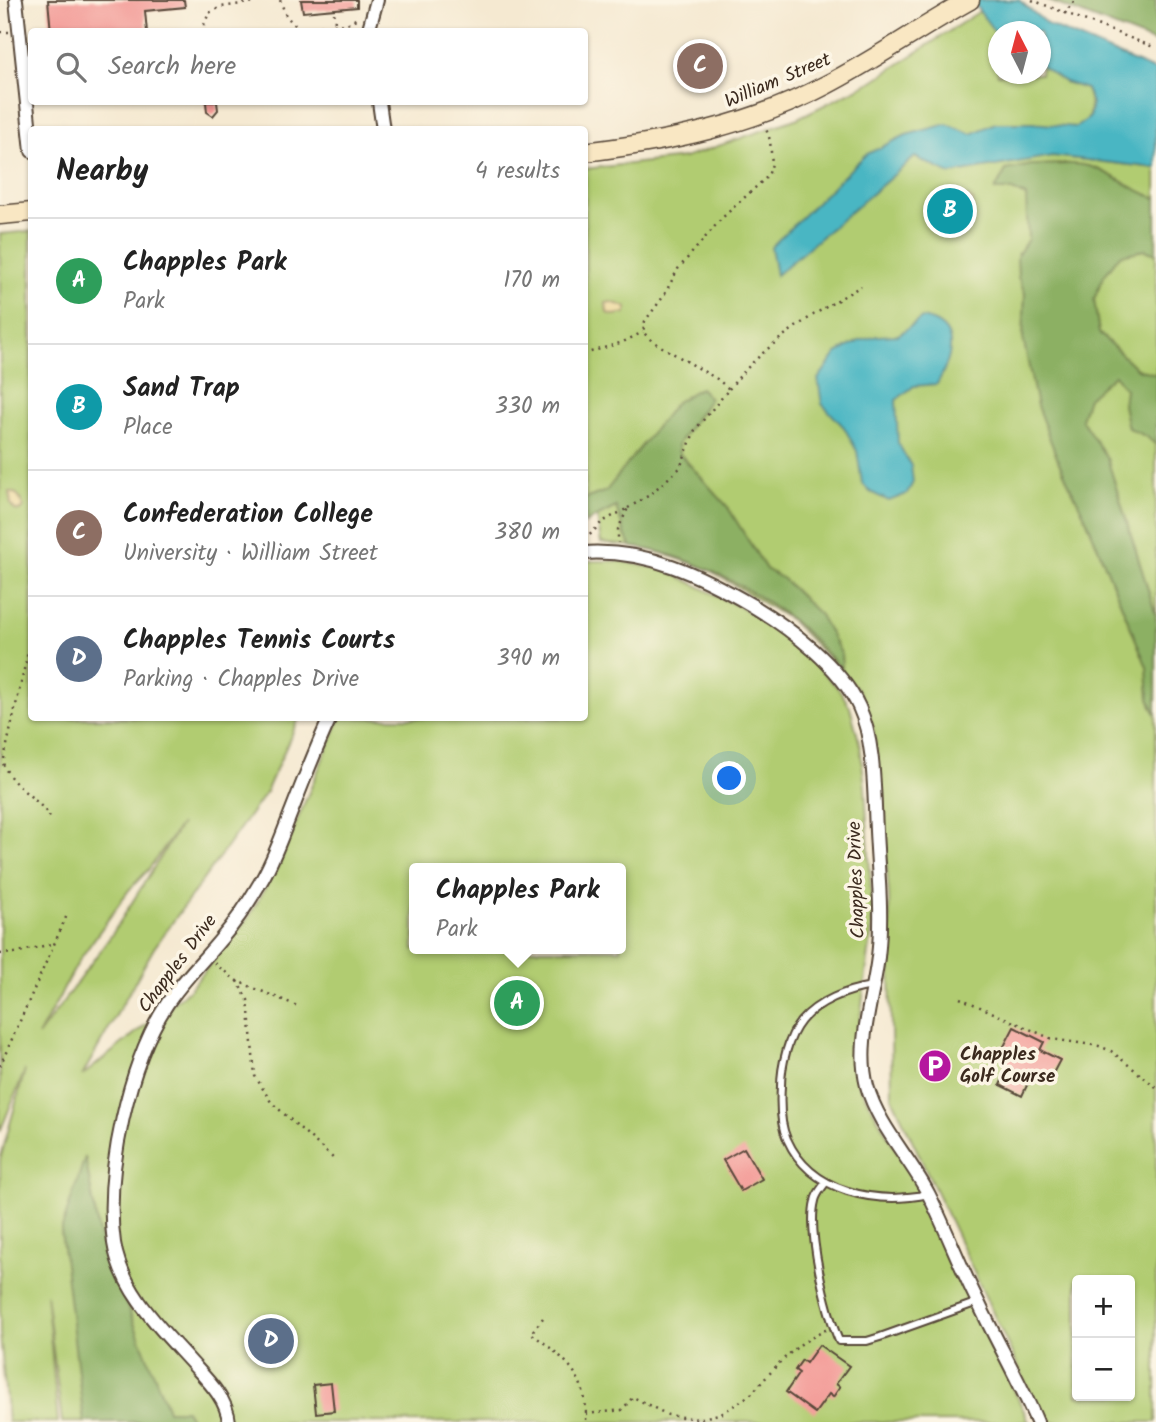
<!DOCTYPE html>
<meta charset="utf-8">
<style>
body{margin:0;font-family:Kalam,sans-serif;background:#f2f2f2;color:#222}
.controls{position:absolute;right:21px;bottom:21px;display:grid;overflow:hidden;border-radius:7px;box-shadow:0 2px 5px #0004}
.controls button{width:63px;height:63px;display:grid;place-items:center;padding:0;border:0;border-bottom:2px solid #e0e0e0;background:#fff;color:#222;font:35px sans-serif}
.compass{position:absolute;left:988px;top:21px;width:63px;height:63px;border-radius:50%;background:#fff;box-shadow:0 2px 5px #0004;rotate:354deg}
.you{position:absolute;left:730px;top:779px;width:24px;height:24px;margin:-18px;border:5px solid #fff;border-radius:50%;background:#1a73e8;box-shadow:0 0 0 10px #1a73e833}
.badge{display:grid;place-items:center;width:46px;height:46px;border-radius:50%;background:#7c3aed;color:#fff;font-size:23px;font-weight:700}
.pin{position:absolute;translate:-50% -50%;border:4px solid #fff;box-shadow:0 2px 7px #0006}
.popup{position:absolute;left:409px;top:863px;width:217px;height:91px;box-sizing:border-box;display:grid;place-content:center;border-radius:7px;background:#fff;filter:drop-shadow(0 2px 5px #0005);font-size:23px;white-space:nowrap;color:#767676}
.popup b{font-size:26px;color:#222}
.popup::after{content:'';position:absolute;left:50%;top:100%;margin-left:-14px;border:14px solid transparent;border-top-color:#fff}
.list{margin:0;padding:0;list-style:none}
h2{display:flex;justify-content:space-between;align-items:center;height:91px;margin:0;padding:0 28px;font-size:30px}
h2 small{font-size:23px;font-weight:400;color:#767676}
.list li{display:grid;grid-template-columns:46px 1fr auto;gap:21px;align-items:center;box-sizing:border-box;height:126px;padding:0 28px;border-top:2px solid #e0e0e0}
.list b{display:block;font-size:26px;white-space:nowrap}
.list p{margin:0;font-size:23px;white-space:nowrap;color:#767676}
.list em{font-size:23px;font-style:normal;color:#767676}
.icon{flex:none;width:38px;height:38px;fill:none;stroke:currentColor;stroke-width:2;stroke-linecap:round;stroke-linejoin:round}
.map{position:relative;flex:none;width:1156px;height:1422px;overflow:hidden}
.search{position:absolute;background:#fff;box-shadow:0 2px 5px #0004;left:28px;top:28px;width:560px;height:77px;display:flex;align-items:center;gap:18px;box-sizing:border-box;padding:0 24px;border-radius:7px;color:#767676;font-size:26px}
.panel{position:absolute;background:#fff;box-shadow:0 2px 5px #0004;left:28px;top:126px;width:560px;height:595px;border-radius:7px}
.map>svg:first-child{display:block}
.green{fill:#b1cc71;stroke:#767b48;stroke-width:2;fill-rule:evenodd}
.forest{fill:#8cb063;stroke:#646d40;stroke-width:2}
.sand{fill:#eeda9e;stroke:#94825e;stroke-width:2}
.water{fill:#48b6c3;stroke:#427070;stroke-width:2}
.building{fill:#f39995}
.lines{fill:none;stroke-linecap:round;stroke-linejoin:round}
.lane-casing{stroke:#574739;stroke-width:10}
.street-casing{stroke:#574739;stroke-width:16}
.secondary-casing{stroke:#574739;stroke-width:21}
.path{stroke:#574739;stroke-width:2.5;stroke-dasharray:2 5;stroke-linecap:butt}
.lane{stroke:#fff;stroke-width:6}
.street{stroke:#fff;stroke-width:12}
.secondary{stroke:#f9e7c3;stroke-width:18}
.labels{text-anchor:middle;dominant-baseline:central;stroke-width:7;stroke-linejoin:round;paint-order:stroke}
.street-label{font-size:19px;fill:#3b2a1e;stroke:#fcf5e5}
.poi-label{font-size:19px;font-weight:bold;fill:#3b2a1e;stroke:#fcf5e5;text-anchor:start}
</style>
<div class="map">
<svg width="1156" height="1422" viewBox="0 0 1156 1422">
<rect width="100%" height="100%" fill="#fcf5e5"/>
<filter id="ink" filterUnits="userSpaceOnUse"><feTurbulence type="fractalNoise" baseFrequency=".0143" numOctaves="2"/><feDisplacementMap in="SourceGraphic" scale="14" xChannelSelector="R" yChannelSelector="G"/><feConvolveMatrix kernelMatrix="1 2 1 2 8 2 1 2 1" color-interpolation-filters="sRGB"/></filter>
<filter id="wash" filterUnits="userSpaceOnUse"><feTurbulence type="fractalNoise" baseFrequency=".00686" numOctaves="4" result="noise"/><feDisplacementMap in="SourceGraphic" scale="28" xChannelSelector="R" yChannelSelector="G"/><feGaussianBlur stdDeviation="1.57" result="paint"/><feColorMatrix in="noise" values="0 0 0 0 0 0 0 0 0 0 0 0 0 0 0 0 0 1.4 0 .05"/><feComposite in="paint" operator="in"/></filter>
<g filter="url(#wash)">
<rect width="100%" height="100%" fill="#f5e9d1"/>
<g class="green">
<path d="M980,11L998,36V74H1040L1041,66L1065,82L1086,89C1097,116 1082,133 1069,158L1156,168V1422H1044L892,1097L889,895L880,778L873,728L858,689L792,621L708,569L664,554L639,547L601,543L594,496L585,499V169L684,158L798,118L873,81ZM1077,1280H1130V1396H1077Z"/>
<path d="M31,231L32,718H299L266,792L154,948L82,1076L189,990L247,920L279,864L340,718H584L585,561H619L666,570L738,606L767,623L793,642L839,689L850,707L860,745L865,787L872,907V929L856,1050L858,1084L910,1174L971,1297L1029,1422H62L46,1293L58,1422H8L0,1333V1160L25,1070L0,1132V234ZM181,824L113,933L38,1036L80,959L129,890L148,870ZM414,868H620V949H414Z"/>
</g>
<g class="forest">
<path d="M1047,0H1156V43Z"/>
<path d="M1032,165C1052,165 1076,161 1095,168C1116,176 1134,191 1156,198V254L1145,250L1120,255L1104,276L1094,299L1099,333L1137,369L1156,374V445L1147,437L1128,428L1123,405L1125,389L1114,375L1088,398L1081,419L1107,458L1156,615V715L1149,699L1147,667L1087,521L1060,465L1037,406L1023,338L1025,293L1018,277L1017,256L1028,239L1026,196L1012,190H995L1006,170Z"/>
<path d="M700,388L710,398L678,444L679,453L727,506L766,569L783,579L820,615L841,653L842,669C825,653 810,634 792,620C751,588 685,552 632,547L625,535L616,507L585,523V499L606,491L676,402Z"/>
<path d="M85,1157L99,1234L168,1410H186L193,1422H84L61,1231Z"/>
</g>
<g class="sand">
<path d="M967,197L973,201L972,210C959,211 952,220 939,223L933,220L934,212L938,209L956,208Z"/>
<path d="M611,302L626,307V313L614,315L607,313L606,303Z"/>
<path d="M9,492L17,494L24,507L21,511L15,510L11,505Z"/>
</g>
<g class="water">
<path d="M971,0H1019L1048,25L1156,71V168L1052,156L950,174L915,157L776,275L771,247L865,155L906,135L947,124L972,134L995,123H1032L1076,127L1089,118L1092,103L1086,89L1065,82L1041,66L1040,32H998V36Z"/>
<path d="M922,318C962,326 952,357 937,384L914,386L896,400L898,443L911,466L913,482L907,494L889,501L870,492L862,483L857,451L844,427L822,404L818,379L837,353L859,341L877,336L898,335Z"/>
</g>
<g id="blocks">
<g class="building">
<path d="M48,0H184L185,7L145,11L147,32H51Z"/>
<path d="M301,0H357V7L303,12Z"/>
<path d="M206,102H217L218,110L213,116L207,112Z"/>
<path d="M1014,1027L1044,1042L1040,1050L1060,1060L1051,1077L1029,1081L1022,1096L1000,1085L1007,1070L1001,1052Z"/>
<path d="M744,1148L762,1179L741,1191L723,1160Z"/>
<path d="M819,1345L849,1366L836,1384L840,1387L833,1397L829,1394L815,1413L786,1392L799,1373L795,1370L802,1360L806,1363Z"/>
<path d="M331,1383L334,1411L316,1413L313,1385Z"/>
</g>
</g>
</g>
<g filter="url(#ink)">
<use href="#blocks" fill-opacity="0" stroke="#574739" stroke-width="2"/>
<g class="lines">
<defs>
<g id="lane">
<path d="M872,986C847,990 818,1001 801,1021C788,1037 781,1066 781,1086C780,1102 780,1124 787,1139C811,1193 876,1205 929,1194"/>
<path d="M826,1182C822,1188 816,1194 815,1201C807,1232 826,1310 839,1341H867L880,1337L978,1302"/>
</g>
<g id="street">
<path d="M16,0L32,151"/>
<path d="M368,32L377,0"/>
<path d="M379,102L383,130"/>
<path d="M584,553C648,549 700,575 753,606C791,629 840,666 859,707C875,741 874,793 876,831C878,873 883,915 878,957C873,999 856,1044 867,1086C878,1126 911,1159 929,1195C947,1231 961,1269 979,1304C998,1344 1020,1382 1037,1422"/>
<path d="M229,1422C227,1398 206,1379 190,1361C160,1328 121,1290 114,1243C104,1174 129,1062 167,1004C182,981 203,961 221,939C236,922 249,902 260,883C274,860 282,835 292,810C304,779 316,748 330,718"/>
</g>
<g id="secondary">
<path d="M584,152C669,142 751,125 826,85C876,59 921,27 970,0"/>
<path d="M0,215L32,212"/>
</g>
</defs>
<use href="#lane" class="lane-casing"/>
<use href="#street" class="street-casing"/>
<use href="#secondary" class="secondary-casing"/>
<g class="path">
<path d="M280,0L286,16L298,28L347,24L359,17"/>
<path d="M1032,0L1156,48"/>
<path d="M334,13L335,23"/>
<path d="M1064,14L1075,0"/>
<path d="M0,32H9"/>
<path d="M205,32L204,25L209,13L221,7L268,0"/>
<path d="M584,354L623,342L643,332"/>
<path d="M729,389C765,343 812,315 861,286"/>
<path d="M628,508L648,496L680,468L695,430L729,389L717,379L652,341L643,332L645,321L663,297L678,269L722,218L768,176L772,164L770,140L765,126"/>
<path d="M585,540L602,522L628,508L618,529V543"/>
<path d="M32,634L3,763C12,789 38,796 50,818"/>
<path d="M0,954L15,953L55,943"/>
<path d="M214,963L237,981L300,1007"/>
<path d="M237,981L248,1000L255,1076L271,1102L334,1159"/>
<path d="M960,998L1052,1039L1099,1046L1111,1051L1156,1087"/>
<path d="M0,1066L67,915"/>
<path d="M543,1318L531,1333C565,1359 588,1374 586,1422"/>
<path d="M586,1414L622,1410L633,1397L668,1415L698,1419L723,1413L751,1394L781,1361L802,1343L827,1329"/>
</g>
<use href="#lane" class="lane"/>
<use href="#street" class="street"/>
<use href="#secondary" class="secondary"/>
</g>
</g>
<defs>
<symbol id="parking-disc" viewBox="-11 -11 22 22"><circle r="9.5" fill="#b5179e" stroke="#fcf5e5"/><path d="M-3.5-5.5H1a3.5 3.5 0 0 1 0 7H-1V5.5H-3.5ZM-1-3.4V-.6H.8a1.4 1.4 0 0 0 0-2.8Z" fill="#fff"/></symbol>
</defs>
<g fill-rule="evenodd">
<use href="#parking-disc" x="916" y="1047" width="38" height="38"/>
</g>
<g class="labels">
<g class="street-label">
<text transform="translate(778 81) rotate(-23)">William Street</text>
<text transform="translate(857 880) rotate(-92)">Chapples Drive</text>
<text transform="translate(178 964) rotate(-53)">Chapples Drive</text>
</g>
<g class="poi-label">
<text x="960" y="1055">Chapples<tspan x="960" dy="22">Golf Course</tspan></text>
</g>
</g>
</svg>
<div class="controls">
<button>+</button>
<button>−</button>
</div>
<svg class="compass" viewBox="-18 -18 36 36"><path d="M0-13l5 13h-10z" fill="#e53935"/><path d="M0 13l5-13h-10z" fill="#767676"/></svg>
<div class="you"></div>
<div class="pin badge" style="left:517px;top:1003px;background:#2e9e5b">A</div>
<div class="popup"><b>Chapples Park</b>Park</div>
<div class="pin badge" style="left:950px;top:211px;background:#0f9aa8">B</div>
<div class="pin badge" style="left:700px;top:66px;background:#8d6e63">C</div>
<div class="pin badge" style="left:271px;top:1341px;background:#5c6f8a">D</div>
<div class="search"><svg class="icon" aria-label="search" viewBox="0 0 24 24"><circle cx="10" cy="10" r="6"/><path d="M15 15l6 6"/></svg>Search here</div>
<section class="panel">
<h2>Nearby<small>4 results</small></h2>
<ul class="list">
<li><span class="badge" style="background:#2e9e5b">A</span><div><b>Chapples Park</b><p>Park</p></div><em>170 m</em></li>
<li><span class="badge" style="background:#0f9aa8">B</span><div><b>Sand Trap</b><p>Place</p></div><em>330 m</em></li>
<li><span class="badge" style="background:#8d6e63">C</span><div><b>Confederation College</b><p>University · William Street</p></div><em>380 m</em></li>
<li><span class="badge" style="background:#5c6f8a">D</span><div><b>Chapples Tennis Courts</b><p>Parking · Chapples Drive</p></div><em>390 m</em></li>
</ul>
</section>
</div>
